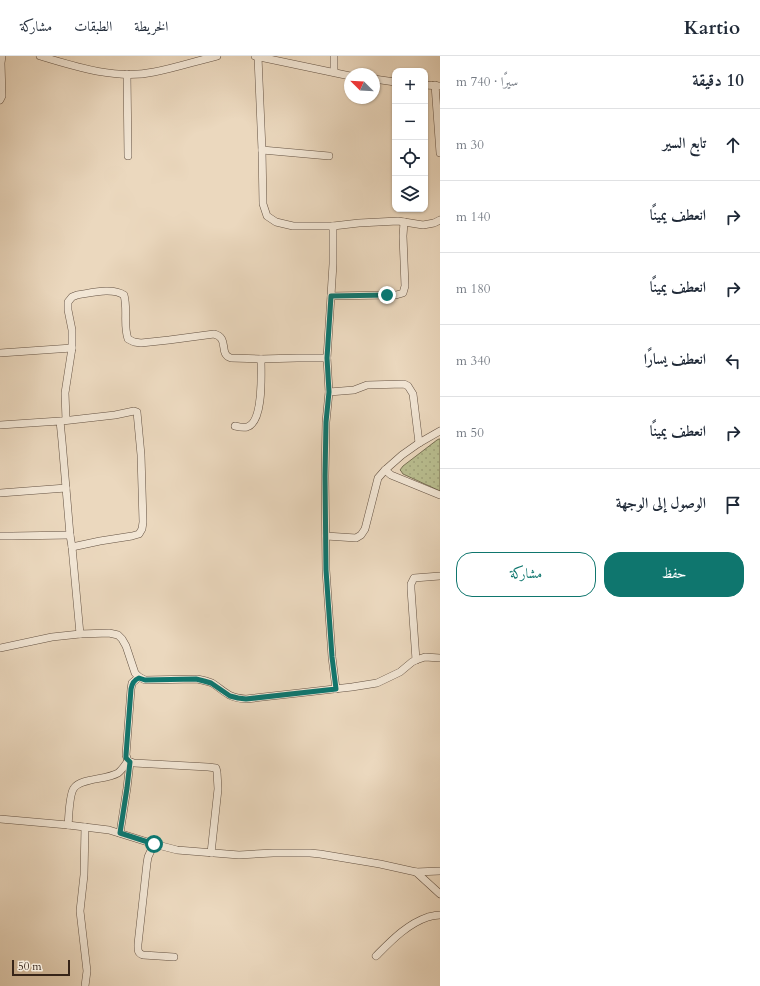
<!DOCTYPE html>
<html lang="ar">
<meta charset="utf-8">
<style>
body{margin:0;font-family:Cardo,Amiri,serif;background:#f6f6f7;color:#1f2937;direction:rtl}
.controls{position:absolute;right:12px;top:12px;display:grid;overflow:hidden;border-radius:8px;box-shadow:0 1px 3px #0004}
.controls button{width:36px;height:36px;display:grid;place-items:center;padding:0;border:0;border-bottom:1px solid #e0e1e3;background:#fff;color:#1f2937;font:20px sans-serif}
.compass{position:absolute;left:344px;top:12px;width:36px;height:36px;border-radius:50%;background:#fff;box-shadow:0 1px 3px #0004;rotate:294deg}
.scale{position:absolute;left:12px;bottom:10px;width:58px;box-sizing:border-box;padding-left:4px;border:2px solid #362418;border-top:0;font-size:11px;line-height:14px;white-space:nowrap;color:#362418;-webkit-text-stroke:3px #f2e6d5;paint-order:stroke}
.stop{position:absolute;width:12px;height:12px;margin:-9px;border:3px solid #0f766e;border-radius:50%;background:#fff}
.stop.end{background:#0f766e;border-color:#fff;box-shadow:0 1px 4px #0008}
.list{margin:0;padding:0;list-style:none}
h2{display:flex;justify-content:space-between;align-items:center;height:52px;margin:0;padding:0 16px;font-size:17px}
h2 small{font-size:13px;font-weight:400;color:#747a83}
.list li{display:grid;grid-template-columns:26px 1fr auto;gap:12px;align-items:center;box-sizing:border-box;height:72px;padding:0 16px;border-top:1px solid #e0e1e3}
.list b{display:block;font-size:15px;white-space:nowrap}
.list em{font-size:13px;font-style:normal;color:#747a83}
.actions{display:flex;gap:8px;padding:12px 16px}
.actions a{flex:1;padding:9px 0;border:1px solid #0f766e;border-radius:16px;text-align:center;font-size:14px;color:#0f766e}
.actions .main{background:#0f766e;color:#fff}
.icon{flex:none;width:22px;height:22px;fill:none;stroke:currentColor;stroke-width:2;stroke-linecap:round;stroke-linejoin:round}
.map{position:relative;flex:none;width:440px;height:930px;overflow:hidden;direction:ltr}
header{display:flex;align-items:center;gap:24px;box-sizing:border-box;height:56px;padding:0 20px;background:#fff;border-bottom:1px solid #e0e1e3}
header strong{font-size:19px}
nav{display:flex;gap:22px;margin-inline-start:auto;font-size:14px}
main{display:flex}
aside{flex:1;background:#fff}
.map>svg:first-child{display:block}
.grass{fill:url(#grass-dots);stroke:#787154}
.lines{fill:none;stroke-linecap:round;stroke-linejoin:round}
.street-casing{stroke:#635142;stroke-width:8}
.street{stroke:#f2e6d5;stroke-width:7}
.route{stroke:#0f766e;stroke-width:5}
</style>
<header>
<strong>Kartio</strong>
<nav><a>الخريطة</a><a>الطبقات</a><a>مشاركة</a></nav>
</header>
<main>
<aside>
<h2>10 دقيقة<small>سيرًا · 740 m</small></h2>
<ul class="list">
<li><svg class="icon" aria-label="ahead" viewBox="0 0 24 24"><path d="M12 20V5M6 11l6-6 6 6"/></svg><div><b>تابع السير</b></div><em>30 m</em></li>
<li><svg class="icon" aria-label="right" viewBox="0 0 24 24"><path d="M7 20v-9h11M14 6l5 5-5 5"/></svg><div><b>انعطف يمينًا</b></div><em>140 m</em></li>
<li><svg class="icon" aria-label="right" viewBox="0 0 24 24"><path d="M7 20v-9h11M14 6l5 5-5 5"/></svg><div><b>انعطف يمينًا</b></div><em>180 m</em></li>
<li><svg class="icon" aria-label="left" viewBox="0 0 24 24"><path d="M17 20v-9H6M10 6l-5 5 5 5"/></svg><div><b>انعطف يسارًا</b></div><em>340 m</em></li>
<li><svg class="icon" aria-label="right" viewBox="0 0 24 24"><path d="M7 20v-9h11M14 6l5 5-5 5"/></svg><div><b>انعطف يمينًا</b></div><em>50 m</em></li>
<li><svg class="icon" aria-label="arrive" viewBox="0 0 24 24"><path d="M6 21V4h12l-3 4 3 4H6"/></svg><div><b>الوصول إلى الوجهة</b></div></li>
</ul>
<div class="actions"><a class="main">حفظ</a><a>مشاركة</a></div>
</aside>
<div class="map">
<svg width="440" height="930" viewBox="0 0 440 930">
<defs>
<pattern id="grass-dots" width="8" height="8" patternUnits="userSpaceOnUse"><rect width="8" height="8" fill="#b9be90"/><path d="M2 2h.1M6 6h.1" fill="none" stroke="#a0a37b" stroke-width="1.8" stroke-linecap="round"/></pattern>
</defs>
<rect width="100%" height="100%" fill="#ebd8be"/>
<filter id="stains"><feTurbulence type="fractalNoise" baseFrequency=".005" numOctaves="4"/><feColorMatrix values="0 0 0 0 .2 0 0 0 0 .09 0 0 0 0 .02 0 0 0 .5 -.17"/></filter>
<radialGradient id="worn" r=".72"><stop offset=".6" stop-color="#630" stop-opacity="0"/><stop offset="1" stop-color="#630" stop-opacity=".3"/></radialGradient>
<path class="grass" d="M439,383H440V435L403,418L401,415L400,414L403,410L437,384Z"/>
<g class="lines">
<defs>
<g id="street">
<path d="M40,0C76,11 117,24 154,16C175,12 196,5 217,0"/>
<path d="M255,0L350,20"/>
<path d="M258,1L262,94L263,148L267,160L276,166L293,170H333V208L327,302L329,336L326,366L325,420L326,514L332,601L336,633"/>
<path d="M334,16V0"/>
<path d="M127,18L128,100"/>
<path d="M374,23L395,26"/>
<path d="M425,29L440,30"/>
<path d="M435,29L440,97"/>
<path d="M0,44L2,40L1,7L2,0"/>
<path d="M262,94L329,100"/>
<path d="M333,170L359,167L398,165L423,169L434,167L440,164"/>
<path d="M331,240L387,239H396L403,237L405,230L403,180L404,166"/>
<path d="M0,297L72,292"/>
<path d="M329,336L354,334L367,329L404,328L408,330L413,338L419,387"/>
<path d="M66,364L65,337L72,292V274L68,254V246L72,241L77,239C91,237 112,231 124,239C128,254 123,269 128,283L134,286L141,287L169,284L214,278C230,282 218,298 231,302L261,303L297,302H327"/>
<path d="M62,365L115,359L134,355L137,356L141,399L143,466L142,473L139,478L132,480L100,485L72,491"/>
<path d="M0,369L60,365L62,385L70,479L72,491L80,578"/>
<path d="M235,370C239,371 243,372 247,371C264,366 261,317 261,303"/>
<path d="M385,414L391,419L440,439"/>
<path d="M0,437L66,432"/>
<path d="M0,480H12L70,479"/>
<path d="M326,480L356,482L361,479L365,473L378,422L385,414L402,399L419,387L440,375"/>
<path d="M0,592L52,581L80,578L109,577L118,579L122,583L126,590L135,617L139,621L145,624L197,623C202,624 207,625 212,627C226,636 228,642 246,643L352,631L377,627L400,616L412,606L416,604L425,601L440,602"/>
<path d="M416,604L411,533V528L414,522L440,520"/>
<path d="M128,705L134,707L208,711L216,712L217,716L218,733L211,797"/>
<path d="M128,705L126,699L131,633L132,627L139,621"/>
<path d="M0,763L68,769L109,774L154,788L177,794L239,799L273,797H310L320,798L380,808L416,816L440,815"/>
<path d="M68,769C69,761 69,738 74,732C81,722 106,724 118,717C122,714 125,709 128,705"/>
<path d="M85,771L84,819L80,855L87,915L85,930"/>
<path d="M120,777L127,732L130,706"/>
<path d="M154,788L148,801L147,807L138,888C138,893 137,897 143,899L174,901"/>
<path d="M416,816L440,838"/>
<path d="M376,900C391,885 407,868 428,861C432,860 436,859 440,859"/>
</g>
</defs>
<use href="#street" class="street-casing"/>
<use href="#street" class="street"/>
</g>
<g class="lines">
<path class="route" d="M154,788L120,777L127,732L130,706L126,702V699L131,633C132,627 134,624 139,622L145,624L196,623L204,625L211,627L230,640L238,642L246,643L336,633L332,601L326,514L325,420L326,366L329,336L327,302L331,240L387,239"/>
</g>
<rect width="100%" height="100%" filter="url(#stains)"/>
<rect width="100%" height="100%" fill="url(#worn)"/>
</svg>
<div class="controls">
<button>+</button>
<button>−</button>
<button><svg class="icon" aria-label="locate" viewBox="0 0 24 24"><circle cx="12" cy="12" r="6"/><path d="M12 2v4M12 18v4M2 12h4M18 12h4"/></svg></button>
<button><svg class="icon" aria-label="layers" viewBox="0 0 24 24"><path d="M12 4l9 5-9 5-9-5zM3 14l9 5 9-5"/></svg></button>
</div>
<svg class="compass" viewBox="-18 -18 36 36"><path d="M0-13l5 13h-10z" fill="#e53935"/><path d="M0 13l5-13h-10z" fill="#747a83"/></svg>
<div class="scale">50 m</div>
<div class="stop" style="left:154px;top:788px"></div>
<div class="stop end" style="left:387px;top:239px"></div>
</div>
</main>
